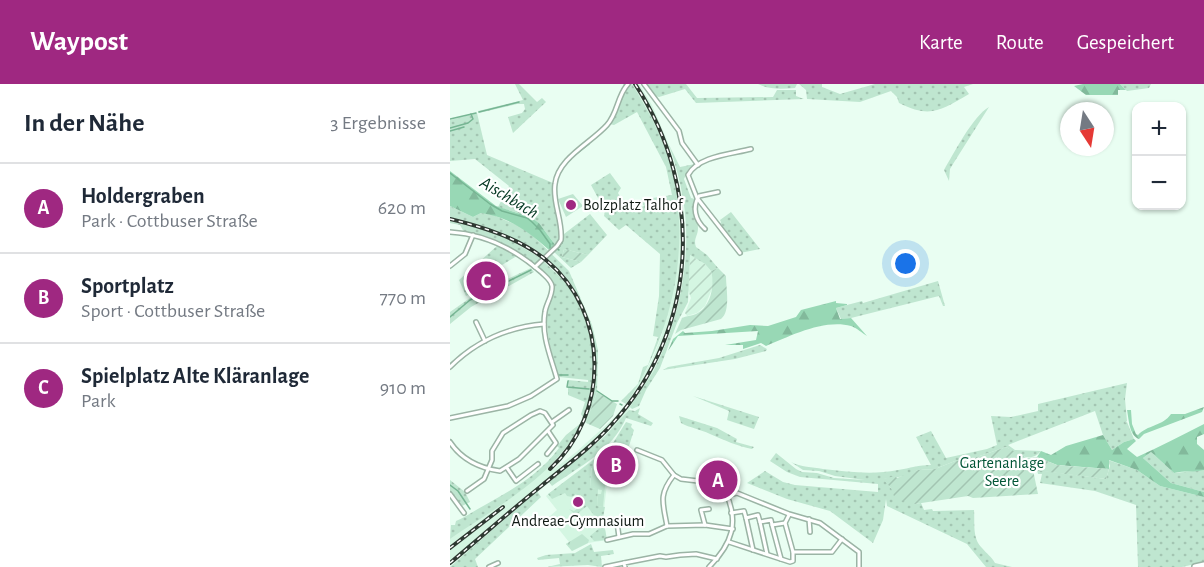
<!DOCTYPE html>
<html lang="de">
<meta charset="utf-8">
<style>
body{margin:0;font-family:"Alegreya Sans",sans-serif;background:#f2f2f3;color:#1f2937}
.controls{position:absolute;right:18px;top:18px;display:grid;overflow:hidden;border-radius:12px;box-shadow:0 2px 4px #0004}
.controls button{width:54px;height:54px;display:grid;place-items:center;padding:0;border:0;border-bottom:2px solid #e0e1e3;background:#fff;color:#1f2937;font:30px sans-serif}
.compass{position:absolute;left:610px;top:18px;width:54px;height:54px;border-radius:50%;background:#fff;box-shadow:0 2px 4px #0004;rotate:168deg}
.you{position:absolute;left:456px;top:180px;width:21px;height:21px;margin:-15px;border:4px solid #fff;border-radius:50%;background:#1a73e8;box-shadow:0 0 0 9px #1a73e833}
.badge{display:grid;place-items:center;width:39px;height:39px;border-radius:50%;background:#9f2881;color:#fff;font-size:20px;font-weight:700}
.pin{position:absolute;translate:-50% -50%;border:3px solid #fff;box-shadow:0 2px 6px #0006}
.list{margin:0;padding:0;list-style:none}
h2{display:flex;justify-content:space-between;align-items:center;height:78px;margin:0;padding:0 24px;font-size:26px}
h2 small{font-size:20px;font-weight:400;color:#747a83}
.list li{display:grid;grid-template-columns:39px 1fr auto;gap:18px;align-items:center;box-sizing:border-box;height:90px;padding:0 24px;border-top:2px solid #e0e1e3}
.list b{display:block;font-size:22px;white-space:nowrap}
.list p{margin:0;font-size:20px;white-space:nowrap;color:#747a83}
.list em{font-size:20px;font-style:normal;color:#747a83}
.map{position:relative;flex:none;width:754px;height:483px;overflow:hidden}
header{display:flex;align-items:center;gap:36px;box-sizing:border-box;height:84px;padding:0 30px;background:#9f2881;color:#fff}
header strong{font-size:28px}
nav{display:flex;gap:33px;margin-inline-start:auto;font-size:21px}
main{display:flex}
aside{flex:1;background:#fff}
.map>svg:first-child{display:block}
.built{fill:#d4f6e2}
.industrial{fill:url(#industrial-furrows)}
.grass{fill:url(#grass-dots);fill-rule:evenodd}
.forest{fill:url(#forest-firs)}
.park{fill:url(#park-tufts)}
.garden{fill:url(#garden-furrows)}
.pitch{fill:#bfe6d0}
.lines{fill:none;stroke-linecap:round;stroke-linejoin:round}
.stream{stroke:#76b593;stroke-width:1.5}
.street-casing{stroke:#9bb4a5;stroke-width:6}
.primary-casing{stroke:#9bb4a5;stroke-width:8}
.street{stroke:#fff;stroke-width:3}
.primary{stroke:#fff;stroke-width:5}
.rail-casing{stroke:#2e3932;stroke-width:4}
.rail{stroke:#fff;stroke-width:1.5;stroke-dasharray:4.5;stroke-linecap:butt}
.poi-dot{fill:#9f2881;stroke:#fff;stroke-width:2}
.labels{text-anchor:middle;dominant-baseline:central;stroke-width:4.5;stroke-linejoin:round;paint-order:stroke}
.poi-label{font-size:16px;fill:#0f1913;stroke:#fff;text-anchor:start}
.park-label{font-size:16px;fill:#015536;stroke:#fff}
.water-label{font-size:18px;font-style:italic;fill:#00351f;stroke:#fff}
</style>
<header>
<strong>Waypost</strong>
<nav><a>Karte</a><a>Route</a><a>Gespeichert</a></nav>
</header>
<main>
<aside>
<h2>In der Nähe<small>3 Ergebnisse</small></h2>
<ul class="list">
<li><span class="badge">A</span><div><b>Holdergraben</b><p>Park · Cottbuser Straße</p></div><em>620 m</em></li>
<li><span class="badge">B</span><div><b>Sportplatz</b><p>Sport · Cottbuser Straße</p></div><em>770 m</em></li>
<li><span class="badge">C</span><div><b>Spielplatz Alte Kläranlage</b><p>Park</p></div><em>910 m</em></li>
</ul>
</aside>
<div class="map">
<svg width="754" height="483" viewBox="0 0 754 483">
<defs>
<pattern id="industrial-furrows" width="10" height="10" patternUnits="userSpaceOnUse" patternTransform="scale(1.5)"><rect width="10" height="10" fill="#d4f6e2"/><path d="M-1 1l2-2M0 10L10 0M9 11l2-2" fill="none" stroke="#b5d2c1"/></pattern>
<pattern id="grass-dots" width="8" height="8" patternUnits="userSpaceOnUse" patternTransform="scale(1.5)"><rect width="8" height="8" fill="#bfe6d0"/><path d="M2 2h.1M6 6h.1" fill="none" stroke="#a3c5b2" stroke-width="1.8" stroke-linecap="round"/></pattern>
<pattern id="forest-firs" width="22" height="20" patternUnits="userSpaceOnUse" patternTransform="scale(1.5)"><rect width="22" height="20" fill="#98d8b5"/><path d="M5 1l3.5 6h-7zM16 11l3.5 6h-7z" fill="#82b99b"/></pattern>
<pattern id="park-tufts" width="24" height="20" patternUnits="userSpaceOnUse" patternTransform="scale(1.5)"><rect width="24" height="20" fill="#bfe6d0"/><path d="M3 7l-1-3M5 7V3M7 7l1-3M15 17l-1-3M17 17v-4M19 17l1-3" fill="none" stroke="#a3c5b2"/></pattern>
<pattern id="garden-furrows" width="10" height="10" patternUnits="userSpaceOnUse" patternTransform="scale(1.5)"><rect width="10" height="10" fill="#bfe6d0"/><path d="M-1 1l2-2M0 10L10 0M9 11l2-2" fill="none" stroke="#a3c5b2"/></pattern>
</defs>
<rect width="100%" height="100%" fill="#e9fef2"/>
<g class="built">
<path d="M182,0H189L202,21L219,61L233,115L235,167L233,193L221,243L202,290L179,326L168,339L0,482V455L88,392L98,383L101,387L125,369L164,334L176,320L202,276L212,250L229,130L221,83L213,61L196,23Z"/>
<path d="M157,365H161L153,434L157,456L138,459L122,467L116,460L119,458L99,433L107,426L96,412Z"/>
</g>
<path class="industrial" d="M240,171L255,180L261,187L264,200L255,222L247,229L237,232L235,229L241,214L238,206Z"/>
<g class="grass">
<path d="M65,0H69L87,18L92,14L96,18L63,49L58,33L72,29L75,25L74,20H67L29,29L28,27L73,16Z"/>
<path d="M173,0H182C198,26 213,53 221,83C242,164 222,252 176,320L171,317L188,300L193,283L198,281L208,253L203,252L209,212L210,170L176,141L169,146L154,132L155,127L141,101L160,89L171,104L168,109L179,128L194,122L190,116L222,111L216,83L187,28L164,41L159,40L165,33L176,5Z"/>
<path d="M197,0H236L247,14L323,13L327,6H346V12L354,15L246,19L235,5L209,13L205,12Z"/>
<path d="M308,0H347L345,4C332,5 320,6 308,0Z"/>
<path d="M349,0H372V3L390,10L425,0H523L514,3L519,10C491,26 481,35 449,19L447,13L441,7L410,18L357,15L356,6Z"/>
<path d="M670,0H701L699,4L677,7Z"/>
<path d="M539,23L503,80L500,85L499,97L494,86C504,69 523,32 539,23Z"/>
<path d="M27,29L37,71L103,99L110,147V155L106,162L89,139L71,130L48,123L59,102L25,75L0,77V36Z"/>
<path d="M219,61L230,83L245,80L238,86L234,95L241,114L245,115C241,125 248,134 248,144C248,152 243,155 246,163L257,171L268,184L261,187L255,180L240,171L238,218L227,239L210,284L196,306L189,322L182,325L180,323C187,311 196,300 203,288C229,237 243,172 233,115C230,96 225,79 219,61Z"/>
<path d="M0,122L23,133L31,129L41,130L76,145L119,187L142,241L148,266L147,308L136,339L131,330L135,318L118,311V296L138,298V296L109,293C102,271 96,252 97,229C98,220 105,210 104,202C103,194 95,189 89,184C67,165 43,155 14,148L10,141L0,139ZM58,155C82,158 114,186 125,207L89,173Z"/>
<path d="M281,128L310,165L290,169L269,142L271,138L270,136Z"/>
<path d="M140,130L157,151L138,171L114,165L112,173L131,178L121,184L103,167L111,161L114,150Z"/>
<path d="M48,161L67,172L18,201L20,210L16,212L9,196Z"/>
<path d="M81,184L84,188L21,223L0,240V228L27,209Z"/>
<path d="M488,197L495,222H493L489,212L401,234L391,235L386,224L412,217L413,219Z"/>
<path d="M310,261L317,265L316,267L285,275L213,286L218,283L269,274Z"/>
<path d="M677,299L675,315L677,337L675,339L677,338L684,355L674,358L662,366L653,351L645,327L558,361L565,366L591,367C580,380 567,370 556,363L518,376L505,377L485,385L468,386L456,392L434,395L441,404L465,420L471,419L474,426L482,425L483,427L524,426C525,439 522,454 532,464C537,470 541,472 545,479L562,483H536L517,460L437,422L436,415L433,436L423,459L380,427L337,415L297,399L315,387L333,398L345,401L428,408V400L350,393L337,388L320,377L326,369L346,385L352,388L367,389L384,394L415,396L385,392L369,387L353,386L341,378C351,383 362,383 373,385C399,388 423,391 448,386C460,384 469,381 481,381L466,353L481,347L496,374L537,365L547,361L541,332L561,333L588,327V320Z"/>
<path d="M243,312L309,333L304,345L277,336L279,327Z"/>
<path d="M190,324L188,330L203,339L201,342L176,334C162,367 130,382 102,402L99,398L155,352L179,326L185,327Z"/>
<path d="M229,332L267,344L287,355L286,358L304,363L302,365C287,362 274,356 260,350C250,345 240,344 231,339Z"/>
<path d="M176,338L182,340L181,343L184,346L179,362L163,359Z"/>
<path d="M131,339C106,392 46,423 0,455L1,441H5L6,437C16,433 25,426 35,421C63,405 89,391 109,364L107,362L116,351Z"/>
<path d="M701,368L724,389L754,386V408L721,399L693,374Z"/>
<path d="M150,371H154L153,375H149L148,385L141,384L140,404L148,405L147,422L155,423L153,434L157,456L144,457L140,452L152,442L137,422L126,431L119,425L124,427L133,420L126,410L122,413L117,412L115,409L102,415L98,410Z"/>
<path d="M658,376L687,386L710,402L754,413V478L732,483H688L686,421L645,407L590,399L592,390H588L587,386L656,395L660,382Z"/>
<path d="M0,396L15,408L20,418L12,422L0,407Z"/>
<path d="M87,407L91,413L25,475L28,483H0Z"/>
<path d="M141,460L144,468L163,466L164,470L151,472L152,483L138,481L97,483L110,480L109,474L88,476L87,474L96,471L125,469Z"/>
</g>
<g class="forest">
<path d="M633,0H670L676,6H668V11H636L624,2Z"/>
<path d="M0,87L46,122L80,133L89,139L106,162L99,166C78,147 61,134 31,129L23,133L0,122Z"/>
<path d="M386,217V219L397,220V221L386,224L390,235L401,234L417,252C412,249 407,244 401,242C373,235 341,252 316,262L311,259L293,265V261H275L306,256L308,247L228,252L218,267L223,255L233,247L235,249L262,247L300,241L318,242L346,233L351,226Z"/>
<path d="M754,323L752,328L694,350L689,355C679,351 679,336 677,326H681L682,340L686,350L688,351C697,341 713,342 721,330H735Z"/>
<path d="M754,340V350L747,353V360L754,366V386C744,389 734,386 724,389L701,368L693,374L721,399L754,408V413L710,402L687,386L659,376V385L607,381L587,373L591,367L601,371L616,362L653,351L662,366L674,358L684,355L686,357L677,365L687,373C709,363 732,351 754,340Z"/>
</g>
<g class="park">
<path d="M48,183L54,193L20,210L18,201Z"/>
<path d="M262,390L277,395L275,404L258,398Z"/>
<path d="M132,450L139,456L138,459L122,467L116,460Z"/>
</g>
<g class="garden">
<path d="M114,165L138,171L131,178L112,173Z"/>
<path d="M268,184L276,192C276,205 281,227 271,235L231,246L225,250L232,234C236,232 241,232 246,230C261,223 265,201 261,187Z"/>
<path d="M147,308L167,320L163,332L150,345L136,339Z"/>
<path d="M556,363L577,374L587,373L607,381L617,382L659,385L656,395L583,386L588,410L523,414L518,412L465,420L445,415L441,404L433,395L445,392L447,394L468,386L485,385L505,377L518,376Z"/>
</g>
<g class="pitch">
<path d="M123,110L133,122L116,133L108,115Z"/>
<path d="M156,368H158L153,423L147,422L148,410H151L152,406L140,404L142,384L155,385Z"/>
<path d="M161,370L174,371L172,391L159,390Z"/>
</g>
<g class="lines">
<g class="stream">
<path d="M29,28L69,18"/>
<path d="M0,35L26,29"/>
<path d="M0,44L18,39L23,35L21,30"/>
<path d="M0,47L14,43"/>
<path d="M125,71L139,60"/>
<path d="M116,80L121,75"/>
<path d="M0,89L40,120L52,127L77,134L82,138L90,146L100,160V164"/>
<path d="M107,116V119"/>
<path d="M108,121L109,129"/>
<path d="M112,145V159"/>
<path d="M109,166L107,165L110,162"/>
<path d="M0,233L20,216L81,186"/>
<path d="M106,287L108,291H118"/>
<path d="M118,297L117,303L139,305"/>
<path d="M147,307L162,317H168"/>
<path d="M170,320L172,321"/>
<path d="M0,401L8,407L20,425"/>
</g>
<defs>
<g id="street">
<path d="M194,0L229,47L232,59L248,81"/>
<path d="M255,145C245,136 242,123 249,112L268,108"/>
<path d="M0,148C35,150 65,165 91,188C95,192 101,196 102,202C103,211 96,220 95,228C91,252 101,273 107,295L81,312L58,322L0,334"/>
<path d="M290,169L247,114L238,91C248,72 282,70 301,65"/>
<path d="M0,182L15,170L23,151"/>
<path d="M85,183L107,162L111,156C113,137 102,118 105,100C108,74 141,59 157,41C168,29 167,12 178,0"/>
<path d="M26,238L35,257"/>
<path d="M0,283C25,258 58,243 94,240"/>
<path d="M102,338L119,326"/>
<path d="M0,358C12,376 29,384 50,387L69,375L103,341L95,329L90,327L81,331L53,349L42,367V376L34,395L17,407"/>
<path d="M187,366L212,376L224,391L231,395L248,397L275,407C290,438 282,460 259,483"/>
<path d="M97,370L106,359L98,347"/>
<path d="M57,384L66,397L88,380"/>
<path d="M0,410L14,429"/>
<path d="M277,412L287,409L339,430L370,439L409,468V483"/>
<path d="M281,429L294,427L296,434L308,431L310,438L321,436L322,441L335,439"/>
<path d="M296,434L303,466"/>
<path d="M359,435L360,448"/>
<path d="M167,438L169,453"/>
<path d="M310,438L317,470"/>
<path d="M255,441L251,426L259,425"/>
<path d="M322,441L331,475"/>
<path d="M217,442L255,441L283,445"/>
<path d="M217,442C213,419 208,411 224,391"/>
<path d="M157,456L183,450H199L217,442"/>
<path d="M279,458L340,478L343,477V468L335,439L339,431"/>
<path d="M343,468H382L392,455"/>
<path d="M39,483L48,479"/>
<path d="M155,483L174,479"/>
<path d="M175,483L174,479L210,472L216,473L230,471L246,470L267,475"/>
</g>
<path id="primary" d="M745,483L754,481"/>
</defs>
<use href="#street" class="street-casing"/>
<use href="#primary" class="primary-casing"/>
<use href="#street" class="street"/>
<use href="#primary" class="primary"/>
<defs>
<g id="rail">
<path d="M0,135C33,143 69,154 96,176C160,229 160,330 100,385"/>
<path d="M0,464L53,423"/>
<path d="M0,479C30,454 60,427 90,403C115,382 141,364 162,340C249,245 255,106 185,0"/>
</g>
</defs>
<use href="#rail" class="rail-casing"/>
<use href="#rail" class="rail"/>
</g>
<g class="poi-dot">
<circle cx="121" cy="121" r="6"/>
<circle cx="128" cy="418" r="6"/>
</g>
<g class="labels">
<g class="poi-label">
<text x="133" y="121">Bolzplatz Talhof</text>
<text x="128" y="437" text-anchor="middle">Andreae-Gymnasium</text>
</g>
<g class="park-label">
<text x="552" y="379">Gartenanlage<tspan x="552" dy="18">Seere</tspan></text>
</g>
<g class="water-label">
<text transform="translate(59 114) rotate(31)">Aischbach</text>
</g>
</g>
</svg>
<div class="controls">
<button>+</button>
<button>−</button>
</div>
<svg class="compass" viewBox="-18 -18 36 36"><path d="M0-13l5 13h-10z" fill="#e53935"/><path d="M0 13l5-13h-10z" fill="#747a83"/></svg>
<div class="you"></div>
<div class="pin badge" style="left:268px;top:396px">A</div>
<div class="pin badge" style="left:166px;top:381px">B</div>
<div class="pin badge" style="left:36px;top:197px">C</div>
</div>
</main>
